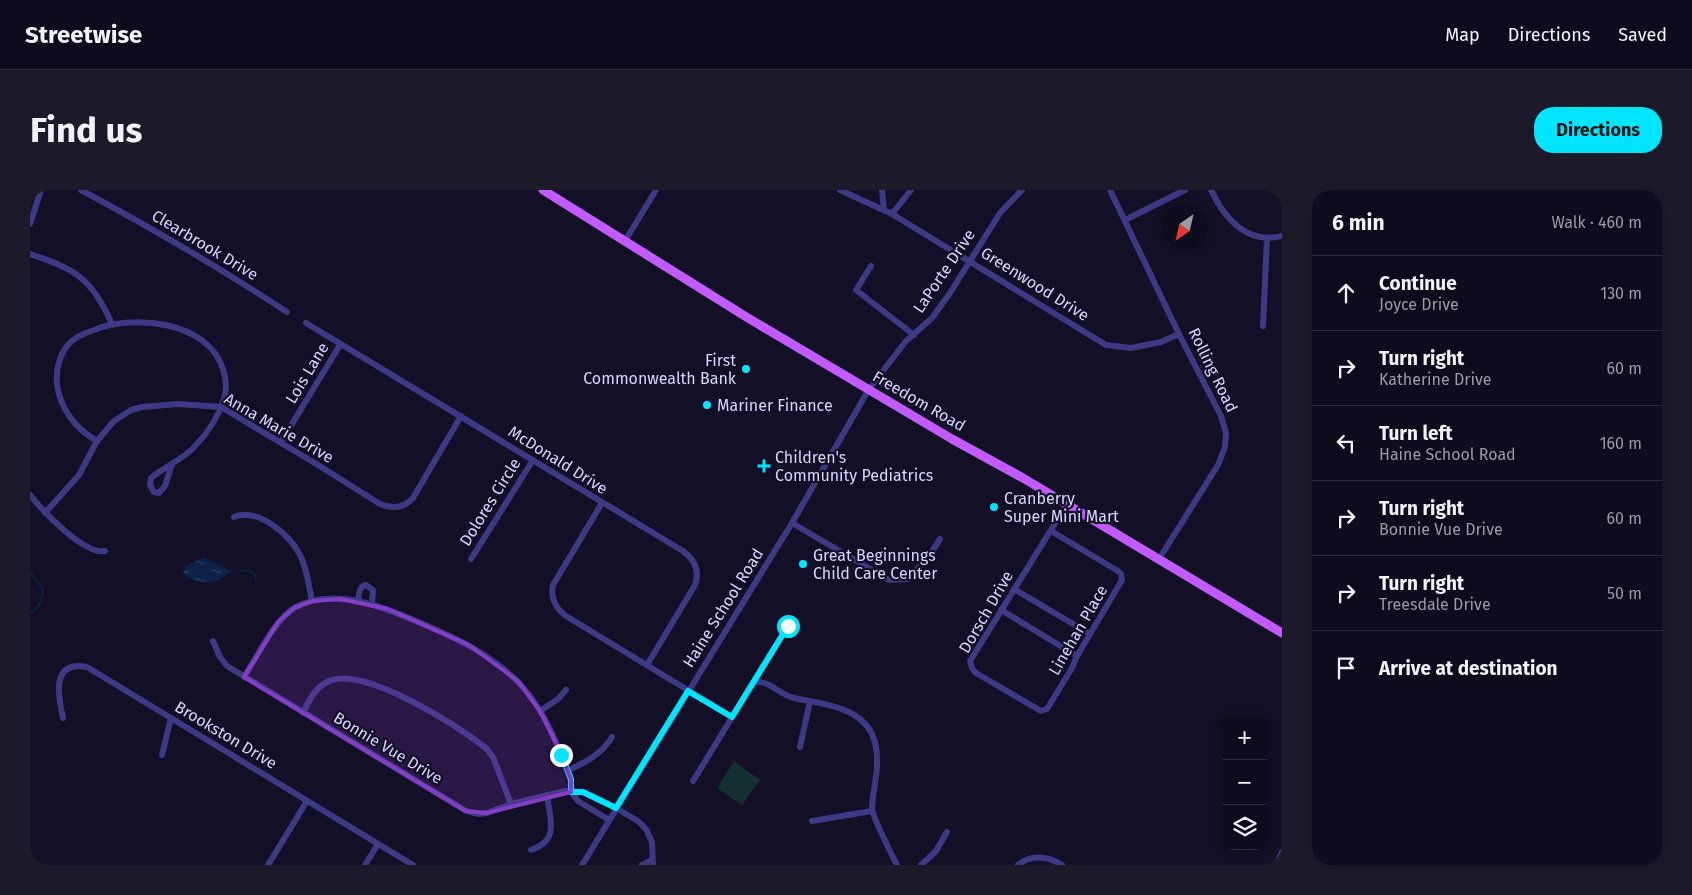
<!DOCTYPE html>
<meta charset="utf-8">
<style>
body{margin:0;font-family:"Fira Sans",sans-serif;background:#1c1929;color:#f1f3f6}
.controls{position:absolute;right:15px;bottom:15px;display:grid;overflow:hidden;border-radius:10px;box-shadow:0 2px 8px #0003}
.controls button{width:45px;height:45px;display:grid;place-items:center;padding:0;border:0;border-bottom:1px solid #2e2b3b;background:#0e0b1c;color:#f1f3f6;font:25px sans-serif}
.compass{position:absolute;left:1132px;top:15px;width:45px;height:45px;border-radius:50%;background:#0e0b1c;box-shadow:0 2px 8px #0003;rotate:214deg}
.stop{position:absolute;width:15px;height:15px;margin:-11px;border:4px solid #00e5ff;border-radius:50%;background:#fff}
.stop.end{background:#00e5ff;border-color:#fff;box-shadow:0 1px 5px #0008}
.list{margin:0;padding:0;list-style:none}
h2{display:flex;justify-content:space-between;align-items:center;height:65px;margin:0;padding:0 20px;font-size:21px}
h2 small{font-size:16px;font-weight:400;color:#9b9ba3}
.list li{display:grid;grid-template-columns:32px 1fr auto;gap:15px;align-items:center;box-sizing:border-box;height:75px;padding:0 20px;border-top:1px solid #2e2b3b}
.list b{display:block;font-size:19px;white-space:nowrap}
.list p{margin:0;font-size:16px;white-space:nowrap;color:#9b9ba3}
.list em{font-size:16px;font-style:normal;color:#9b9ba3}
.icon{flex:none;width:28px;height:28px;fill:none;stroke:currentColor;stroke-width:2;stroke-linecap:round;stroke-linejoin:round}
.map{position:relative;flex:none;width:1252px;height:675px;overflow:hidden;border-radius:20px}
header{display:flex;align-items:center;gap:30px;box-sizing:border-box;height:70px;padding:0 25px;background:#0e0b1c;border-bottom:1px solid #2e2b3b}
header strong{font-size:24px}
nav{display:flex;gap:28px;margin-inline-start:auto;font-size:18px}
.intro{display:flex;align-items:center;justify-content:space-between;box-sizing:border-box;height:120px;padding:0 30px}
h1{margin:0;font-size:35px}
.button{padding:12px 22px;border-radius:20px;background:#00e5ff;color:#111;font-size:18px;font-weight:700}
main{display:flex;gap:30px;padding:0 30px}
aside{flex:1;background:#0e0b1c;border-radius:20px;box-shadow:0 2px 8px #0003}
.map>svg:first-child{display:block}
.pitch{fill:#12302f}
.water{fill:url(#water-ripples)}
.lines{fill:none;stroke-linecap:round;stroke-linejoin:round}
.stream{stroke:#0c2248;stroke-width:2}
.minor{stroke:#3d3a85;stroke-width:6}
.major{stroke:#c25bff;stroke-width:9}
.route{stroke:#00e5ff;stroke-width:6}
.marked{fill:#843dc5;fill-opacity:0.2;stroke:#843dc5;stroke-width:4;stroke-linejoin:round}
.poi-dot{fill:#00e5ff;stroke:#130f26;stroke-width:2}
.labels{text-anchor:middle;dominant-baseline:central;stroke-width:4.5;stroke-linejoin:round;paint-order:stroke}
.street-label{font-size:16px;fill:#d9d4ff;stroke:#130f26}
.poi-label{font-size:16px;fill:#d9d4ff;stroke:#130f26;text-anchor:start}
</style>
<header>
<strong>Streetwise</strong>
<nav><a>Map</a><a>Directions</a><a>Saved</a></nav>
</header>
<div class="intro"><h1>Find us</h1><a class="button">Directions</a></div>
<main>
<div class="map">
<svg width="1252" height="675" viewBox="0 0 1252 675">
<defs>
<pattern id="water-ripples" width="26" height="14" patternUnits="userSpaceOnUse" patternTransform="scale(1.25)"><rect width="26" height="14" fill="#0c2248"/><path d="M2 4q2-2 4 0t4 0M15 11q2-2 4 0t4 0" fill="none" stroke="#2f4163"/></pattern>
</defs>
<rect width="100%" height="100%" fill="#130f26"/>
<path class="pitch" d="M704,571L730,590L712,615L687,598Z"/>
<path class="water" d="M175,368L199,380L211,381C207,381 201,381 198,383C195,385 192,388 188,390C176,395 162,392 153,383L156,376L168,370Z"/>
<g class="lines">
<g class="stream">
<path d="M211,381C218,381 222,379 226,387L225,390"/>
<path d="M0,382L13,399C12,410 10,418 0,423"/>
</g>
<g class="minor">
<path d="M51,0C122,38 190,78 257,122"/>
<path d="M810,0L862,24L1076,155L1101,158L1131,152L1149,144"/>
<path d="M852,0L854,20"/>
<path d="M1080,0L1149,144L1191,226L1196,243L1195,257L1188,275L1129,369"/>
<path d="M1181,0C1194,28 1217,55 1252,46"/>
<path d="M862,24L881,0"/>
<path d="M1095,30L1155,0"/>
<path d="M0,34L11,0"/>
<path d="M595,51L626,0"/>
<path d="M0,64C46,79 62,89 82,134"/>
<path d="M841,76L826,100L884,145"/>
<path d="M276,133L653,361C665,370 670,381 665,395L617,475"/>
<path d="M1233,136L1237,48"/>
<path d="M67,251C46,239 30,219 27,194C26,180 29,166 38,155C44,147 55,143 64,140C103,124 178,131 193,179C196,188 197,199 194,209C189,225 178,242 167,254C155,269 135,276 121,288L120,295L124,302L129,303L135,296L142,274"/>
<path d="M251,252L310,155"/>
<path d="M0,305C13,321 54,365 75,361"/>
<path d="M572,313L523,395C520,409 526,418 536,426L702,527"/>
<path d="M15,323L49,285L67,251L84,231L101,220L112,217L148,214L191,217L288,275L350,314C362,319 374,318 383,308L431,226"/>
<path d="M204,327C228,317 260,345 270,365C277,378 279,397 282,411"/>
<path d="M762,333L859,390L878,389L899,366L910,349"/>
<path d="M1021,341L1088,381L1091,384L1092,390L1047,466L1042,478L1017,519L1011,521L946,483L942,478L940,471L1037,314"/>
<path d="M441,369L503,270"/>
<path d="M984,399L1060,444"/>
<path d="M328,411C329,404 329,396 336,395L343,400L342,415"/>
<path d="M971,420L1047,466"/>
<path d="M183,451L190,467L197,476L436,621L449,624L457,623L481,614L535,601L553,602L586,618L608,631L616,639L622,652L623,675"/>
<path d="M214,487C227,467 246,427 266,417C306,396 356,418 393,434C428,449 460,464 487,491C507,511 520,536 530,562C536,575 543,587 541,602"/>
<path d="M723,493C737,488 750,505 764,508C801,516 847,518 847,569C848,586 842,603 842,619C843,628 862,665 867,675"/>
<path d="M510,521L528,509L536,500"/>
<path d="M273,523C279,510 287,494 302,490C339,479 426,535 456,558L463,567L481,614"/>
<path d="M33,528C28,506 21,470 57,477L383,675"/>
<path d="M770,557L780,511"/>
<path d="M132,565L141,528"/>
<path d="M538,580C555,573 572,564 582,547"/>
<path d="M663,591L758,436"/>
<path d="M541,602L548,611L579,630"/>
<path d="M782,631L842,621"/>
<path d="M501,660C530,650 520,629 517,605"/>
<path d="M238,675L277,611"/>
<path d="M335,675L348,654"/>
<path d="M552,675L762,333L839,199L876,151L902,128L920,103L970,23L992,0"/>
<path d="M612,675L622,670"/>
<path d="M891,675L906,661L917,642"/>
<path d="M988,675C1001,664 1018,666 1032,675"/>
<path d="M1246,675L1252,662"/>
</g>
<path class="major" d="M513,0L718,128L922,249L993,288L1252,443"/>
</g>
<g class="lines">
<path class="route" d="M531,565L541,589V602H553L586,618L658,501L702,527L758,436"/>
</g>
<path class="marked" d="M310,409L358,419L439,455L488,491L510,521L527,555L541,589V602L457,623L436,621L214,487L248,432L264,418L282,411Z"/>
<g class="poi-dot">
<circle cx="716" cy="179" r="5"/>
<circle cx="677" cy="215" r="5"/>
<path d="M731.5 268.5h5v5h5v5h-5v5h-5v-5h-5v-5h5z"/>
<circle cx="964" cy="317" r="5"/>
<circle cx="773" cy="374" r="5"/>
</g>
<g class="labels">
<g class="street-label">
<text transform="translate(175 55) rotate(31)">Clearbrook Drive</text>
<text transform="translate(914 81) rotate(-56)">LaPorte Drive</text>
<text transform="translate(1005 94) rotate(32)">Greenwood Drive</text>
<text transform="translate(1183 180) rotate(64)">Rolling Road</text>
<text transform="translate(277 183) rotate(-59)">Lois Lane</text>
<text transform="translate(889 211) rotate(30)">Freedom Road</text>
<text transform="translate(249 238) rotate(30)">Anna Marie Drive</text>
<text transform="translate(528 270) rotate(32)">McDonald Drive</text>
<text transform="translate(460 312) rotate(-58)">Dolores Circle</text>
<text transform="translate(693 418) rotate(-58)">Haine School Road</text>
<text transform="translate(956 422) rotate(-60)">Dorsch Drive</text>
<text transform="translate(1048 440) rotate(-60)">Linehan Place</text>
<text transform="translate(196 545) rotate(31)">Brookston Drive</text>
<text transform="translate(358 558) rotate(31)">Bonnie Vue Drive</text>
</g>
<g class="poi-label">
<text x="706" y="170" text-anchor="end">First<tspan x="706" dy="18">Commonwealth Bank</tspan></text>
<text x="687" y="215">Mariner Finance</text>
<text x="745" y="267">Children's<tspan x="745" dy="18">Community Pediatrics</tspan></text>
<text x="974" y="308">Cranberry<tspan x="974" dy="18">Super Mini Mart</tspan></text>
<text x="783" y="365">Great Beginnings<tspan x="783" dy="18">Child Care Center</tspan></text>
</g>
</g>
</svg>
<div class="controls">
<button>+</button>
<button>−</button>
<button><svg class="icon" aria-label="layers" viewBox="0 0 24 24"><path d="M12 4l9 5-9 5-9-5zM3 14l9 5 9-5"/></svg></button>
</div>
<svg class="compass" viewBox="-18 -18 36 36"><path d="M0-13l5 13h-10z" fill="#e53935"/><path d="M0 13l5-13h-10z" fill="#9b9ba3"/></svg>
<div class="stop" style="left:758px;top:436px"></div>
<div class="stop end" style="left:531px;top:565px"></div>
</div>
<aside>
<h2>6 min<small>Walk · 460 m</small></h2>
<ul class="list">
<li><svg class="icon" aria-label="ahead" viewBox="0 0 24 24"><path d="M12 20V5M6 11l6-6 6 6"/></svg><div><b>Continue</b><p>Joyce Drive</p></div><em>130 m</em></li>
<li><svg class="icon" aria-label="right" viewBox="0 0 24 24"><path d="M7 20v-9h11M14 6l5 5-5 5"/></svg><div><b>Turn right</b><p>Katherine Drive</p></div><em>60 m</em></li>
<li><svg class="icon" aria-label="left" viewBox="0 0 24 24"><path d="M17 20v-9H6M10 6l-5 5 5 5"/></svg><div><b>Turn left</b><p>Haine School Road</p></div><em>160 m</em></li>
<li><svg class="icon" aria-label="right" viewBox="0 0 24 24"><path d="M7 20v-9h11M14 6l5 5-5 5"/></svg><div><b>Turn right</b><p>Bonnie Vue Drive</p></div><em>60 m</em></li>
<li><svg class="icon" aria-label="right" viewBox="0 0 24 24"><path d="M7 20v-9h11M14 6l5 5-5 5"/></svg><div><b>Turn right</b><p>Treesdale Drive</p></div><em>50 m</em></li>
<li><svg class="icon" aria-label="arrive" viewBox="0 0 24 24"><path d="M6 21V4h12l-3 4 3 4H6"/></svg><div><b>Arrive at destination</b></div></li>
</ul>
</aside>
</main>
